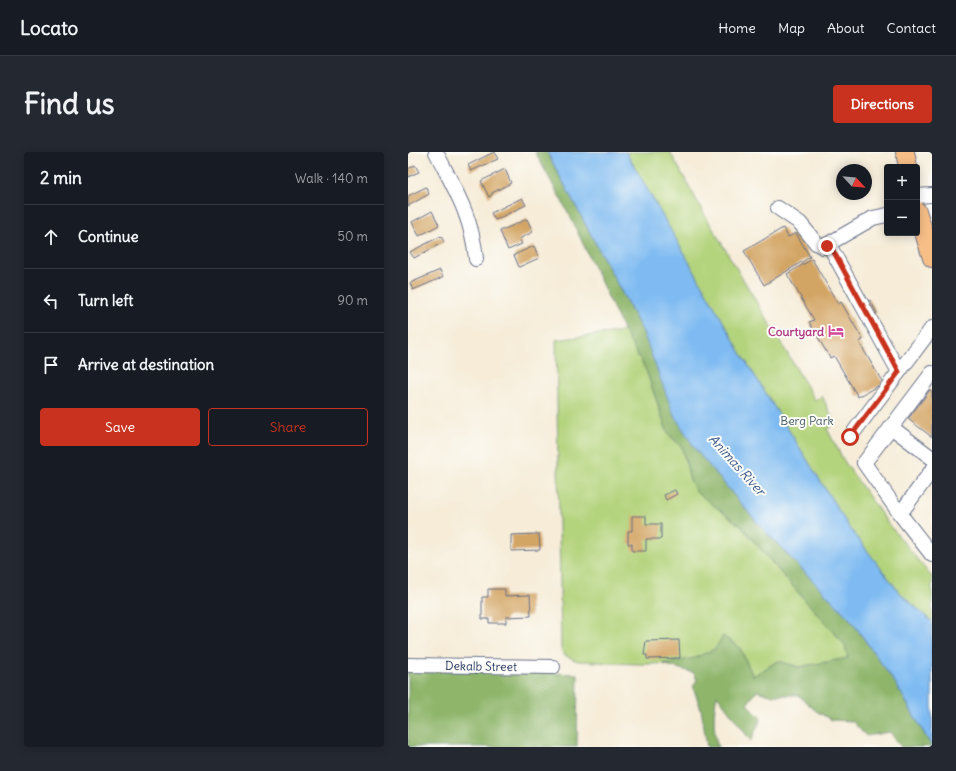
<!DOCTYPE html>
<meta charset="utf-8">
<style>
body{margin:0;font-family:Delius,sans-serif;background:#242831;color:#f1f3f6}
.controls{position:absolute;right:12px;top:12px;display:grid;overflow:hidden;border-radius:4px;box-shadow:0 2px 10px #0003}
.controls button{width:36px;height:36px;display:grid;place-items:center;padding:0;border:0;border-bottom:1px solid #363941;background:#171b24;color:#f1f3f6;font:20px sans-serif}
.compass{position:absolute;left:428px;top:12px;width:36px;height:36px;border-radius:50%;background:#171b24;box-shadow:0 2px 10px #0003;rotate:116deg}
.stop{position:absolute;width:12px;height:12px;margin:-9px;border:3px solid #c8321e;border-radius:50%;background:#fff}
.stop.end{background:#c8321e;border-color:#fff;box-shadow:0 1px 4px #0008}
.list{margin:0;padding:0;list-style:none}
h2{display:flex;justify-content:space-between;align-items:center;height:52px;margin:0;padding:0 16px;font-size:17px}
h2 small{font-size:13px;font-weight:400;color:#9ea1a6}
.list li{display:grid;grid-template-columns:26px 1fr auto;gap:12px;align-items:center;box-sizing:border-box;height:64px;padding:0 16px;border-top:1px solid #363941}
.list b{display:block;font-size:15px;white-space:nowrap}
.list em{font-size:13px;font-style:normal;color:#9ea1a6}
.actions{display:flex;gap:8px;padding:12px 16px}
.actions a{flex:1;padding:9px 0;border:1px solid #c8321e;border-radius:4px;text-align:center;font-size:14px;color:#c8321e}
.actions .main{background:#c8321e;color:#fff}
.icon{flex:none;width:22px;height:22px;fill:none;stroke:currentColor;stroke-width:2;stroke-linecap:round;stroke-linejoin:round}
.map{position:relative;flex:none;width:524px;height:595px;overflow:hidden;border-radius:4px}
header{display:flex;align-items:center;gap:24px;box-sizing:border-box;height:56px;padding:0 20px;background:#171b24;border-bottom:1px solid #363941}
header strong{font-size:19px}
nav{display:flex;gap:22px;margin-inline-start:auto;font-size:14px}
.intro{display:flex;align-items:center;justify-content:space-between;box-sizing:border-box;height:96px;padding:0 24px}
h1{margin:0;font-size:28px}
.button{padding:10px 18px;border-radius:4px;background:#c8321e;color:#fff;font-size:14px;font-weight:700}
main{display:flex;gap:24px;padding:0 24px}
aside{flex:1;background:#171b24;border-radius:4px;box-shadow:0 2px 10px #0003}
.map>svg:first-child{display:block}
.green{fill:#b3d37b;stroke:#67816c}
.forest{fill:#8eb56b;stroke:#547264}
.water{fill:#7fbbf2;stroke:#4d75a8}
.building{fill:#d3a565}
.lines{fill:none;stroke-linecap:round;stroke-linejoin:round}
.minor-casing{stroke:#687189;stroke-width:16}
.major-casing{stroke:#687189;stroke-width:20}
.minor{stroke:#fff;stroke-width:14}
.major{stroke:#f7be87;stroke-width:18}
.route{stroke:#c8321e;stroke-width:5}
.labels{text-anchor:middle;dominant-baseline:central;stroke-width:4;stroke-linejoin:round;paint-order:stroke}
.hotel-label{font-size:12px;font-weight:bold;fill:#b23c85;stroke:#fdfcf7;text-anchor:end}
.park-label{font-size:12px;fill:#415865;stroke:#fdfcf7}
.street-label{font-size:12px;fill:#1b2f5e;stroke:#fdfcf7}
.water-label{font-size:13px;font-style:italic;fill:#39598a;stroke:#fdfcf7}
</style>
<header>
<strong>Locato</strong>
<nav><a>Home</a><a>Map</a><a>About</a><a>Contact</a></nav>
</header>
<div class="intro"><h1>Find us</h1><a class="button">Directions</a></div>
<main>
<aside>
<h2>2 min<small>Walk · 140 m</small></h2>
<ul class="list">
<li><svg class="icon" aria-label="ahead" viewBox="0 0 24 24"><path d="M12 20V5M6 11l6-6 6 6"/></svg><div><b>Continue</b></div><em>50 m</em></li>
<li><svg class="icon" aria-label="left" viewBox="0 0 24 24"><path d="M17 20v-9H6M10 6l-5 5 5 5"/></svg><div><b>Turn left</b></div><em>90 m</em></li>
<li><svg class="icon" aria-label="arrive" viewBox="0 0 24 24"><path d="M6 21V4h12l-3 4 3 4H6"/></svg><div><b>Arrive at destination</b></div></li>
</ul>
<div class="actions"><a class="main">Save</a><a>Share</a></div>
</aside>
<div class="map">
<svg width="524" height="595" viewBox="0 0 524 595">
<rect width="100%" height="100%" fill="#fdfcf7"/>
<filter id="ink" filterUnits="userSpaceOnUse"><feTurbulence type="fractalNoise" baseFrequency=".025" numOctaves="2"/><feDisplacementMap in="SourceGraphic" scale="8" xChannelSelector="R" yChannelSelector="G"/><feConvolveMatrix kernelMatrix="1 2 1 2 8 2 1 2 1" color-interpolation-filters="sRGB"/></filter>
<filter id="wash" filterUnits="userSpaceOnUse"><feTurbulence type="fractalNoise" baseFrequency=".012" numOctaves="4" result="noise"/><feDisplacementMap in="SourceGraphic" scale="16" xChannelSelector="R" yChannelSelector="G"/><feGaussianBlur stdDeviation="0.9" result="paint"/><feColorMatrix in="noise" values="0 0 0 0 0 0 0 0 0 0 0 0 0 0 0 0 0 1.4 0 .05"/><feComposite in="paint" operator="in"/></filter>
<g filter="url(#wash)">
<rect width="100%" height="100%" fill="#f6ecd8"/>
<g class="green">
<path d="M218,0H262L298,65L407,248L414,244L427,271L419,277L436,309L479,370L524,425V470L491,440L441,375L337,208Z"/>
<path d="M216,179L238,218L260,282L274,295L277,309L314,359L334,375L373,421L437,493L440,506L391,515L370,509L345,524L332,496L315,484C312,488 310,495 306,497C274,520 206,510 169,509L156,503L153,498L148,188Z"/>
</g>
<g class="forest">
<path d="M127,0H139L235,180L288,298L352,374L442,467L488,532L524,595H493L482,580L458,584L444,569L424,568L408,559L390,543H362L349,539L339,552L353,566L343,589L309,543C305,560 305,578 310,595H299L293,557L285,535L289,528L286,521L255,512L286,506L307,497L315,484L332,496L345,524L370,509L391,515L440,506L437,493L373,421L334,375L288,340L282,328L274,295L260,282L238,218L216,179L162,64Z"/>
<path d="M0,519H97L170,522L169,595H0Z"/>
</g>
<path class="water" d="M139,0H218L337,208L441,375L491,440L524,470V595L488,532L442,467L352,374L288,298L266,263L235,180Z"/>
<g id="blocks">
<g class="building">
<path d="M86,0L90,7L63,19L60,13Z"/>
<path d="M7,13L11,20L0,25V17Z"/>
<path d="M97,17L103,31L84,41V43L81,45L73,29Z"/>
<path d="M18,35L21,42L0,54V44Z"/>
<path d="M114,46L118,53L87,68L83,61Z"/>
<path d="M24,59L31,73L11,84L4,70Z"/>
<path d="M119,67L125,80L111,87L114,92L100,98L92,79Z"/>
<path d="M375,76L380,85L388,81L402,105L356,133L336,99Z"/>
<path d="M33,84L36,90L6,106L2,100Z"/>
<path d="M126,94L131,106L111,115L106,103Z"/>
<path d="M404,107L430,152L433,150L455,188L451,190L475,231L450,245L426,204L422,206L401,170L406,168L379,122Z"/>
<path d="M32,118L35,125L5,138L2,131Z"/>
<path d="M462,148L469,161L456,168L449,155Z"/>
<path d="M522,238L524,239V285L500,267Z"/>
<path d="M267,338L269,342L258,348L256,343Z"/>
<path d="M224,364H238V372H253V387H238V399H224V392H220V379H224Z"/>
<path d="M131,382L132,398L103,399V383Z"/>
<path d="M80,437H97V444L122,443L123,464L98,465V471H81V467H74V445H80Z"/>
<path d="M271,488L272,506L239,507V503H236L238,489Z"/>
</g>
</g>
</g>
<g filter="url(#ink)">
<use href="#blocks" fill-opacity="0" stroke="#687189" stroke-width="1"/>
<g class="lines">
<defs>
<g id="minor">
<path d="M28,0C47,38 64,64 68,107"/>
<path d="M509,44L524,43"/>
<path d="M370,56L392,71L408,91L415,95L465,66L479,63"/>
<path d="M421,93L491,220"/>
<path d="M483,275L524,306"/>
<path d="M442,285L524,176"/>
<path d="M524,318L492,362L524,403"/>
<path d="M492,362L456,311L524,221"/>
<path d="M0,513L145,515"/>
</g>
<g id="major">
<path d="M497,0L500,15"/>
<path d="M509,59L524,106"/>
</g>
</defs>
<use href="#minor" class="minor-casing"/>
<use href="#major" class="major-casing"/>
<use href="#minor" class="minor"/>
<use href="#major" class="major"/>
</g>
</g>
<g class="lines" filter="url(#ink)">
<path class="route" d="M419,94L422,93L491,220L442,285"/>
</g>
<defs>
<symbol id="hotel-bare" viewBox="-9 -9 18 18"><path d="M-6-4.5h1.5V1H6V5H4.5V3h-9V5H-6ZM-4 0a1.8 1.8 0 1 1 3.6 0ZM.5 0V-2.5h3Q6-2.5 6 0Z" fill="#d1479c" stroke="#fdfcf7" stroke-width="2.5" paint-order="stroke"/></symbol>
</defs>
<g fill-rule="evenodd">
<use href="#hotel-bare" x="417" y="168" width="22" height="22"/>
</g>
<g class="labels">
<g class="hotel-label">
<text x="416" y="179">Courtyard</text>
</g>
<g class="park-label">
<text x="399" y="268">Berg Park</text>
</g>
<g class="street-label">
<text transform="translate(73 514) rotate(1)">Dekalb Street</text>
</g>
<g class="water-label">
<text transform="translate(329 313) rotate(48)">Animas River</text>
</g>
</g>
</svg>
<div class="controls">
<button>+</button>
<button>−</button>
</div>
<svg class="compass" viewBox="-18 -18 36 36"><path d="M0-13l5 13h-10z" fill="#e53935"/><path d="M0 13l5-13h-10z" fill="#9ea1a6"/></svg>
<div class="stop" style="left:442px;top:285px"></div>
<div class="stop end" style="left:419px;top:94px"></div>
</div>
</main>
